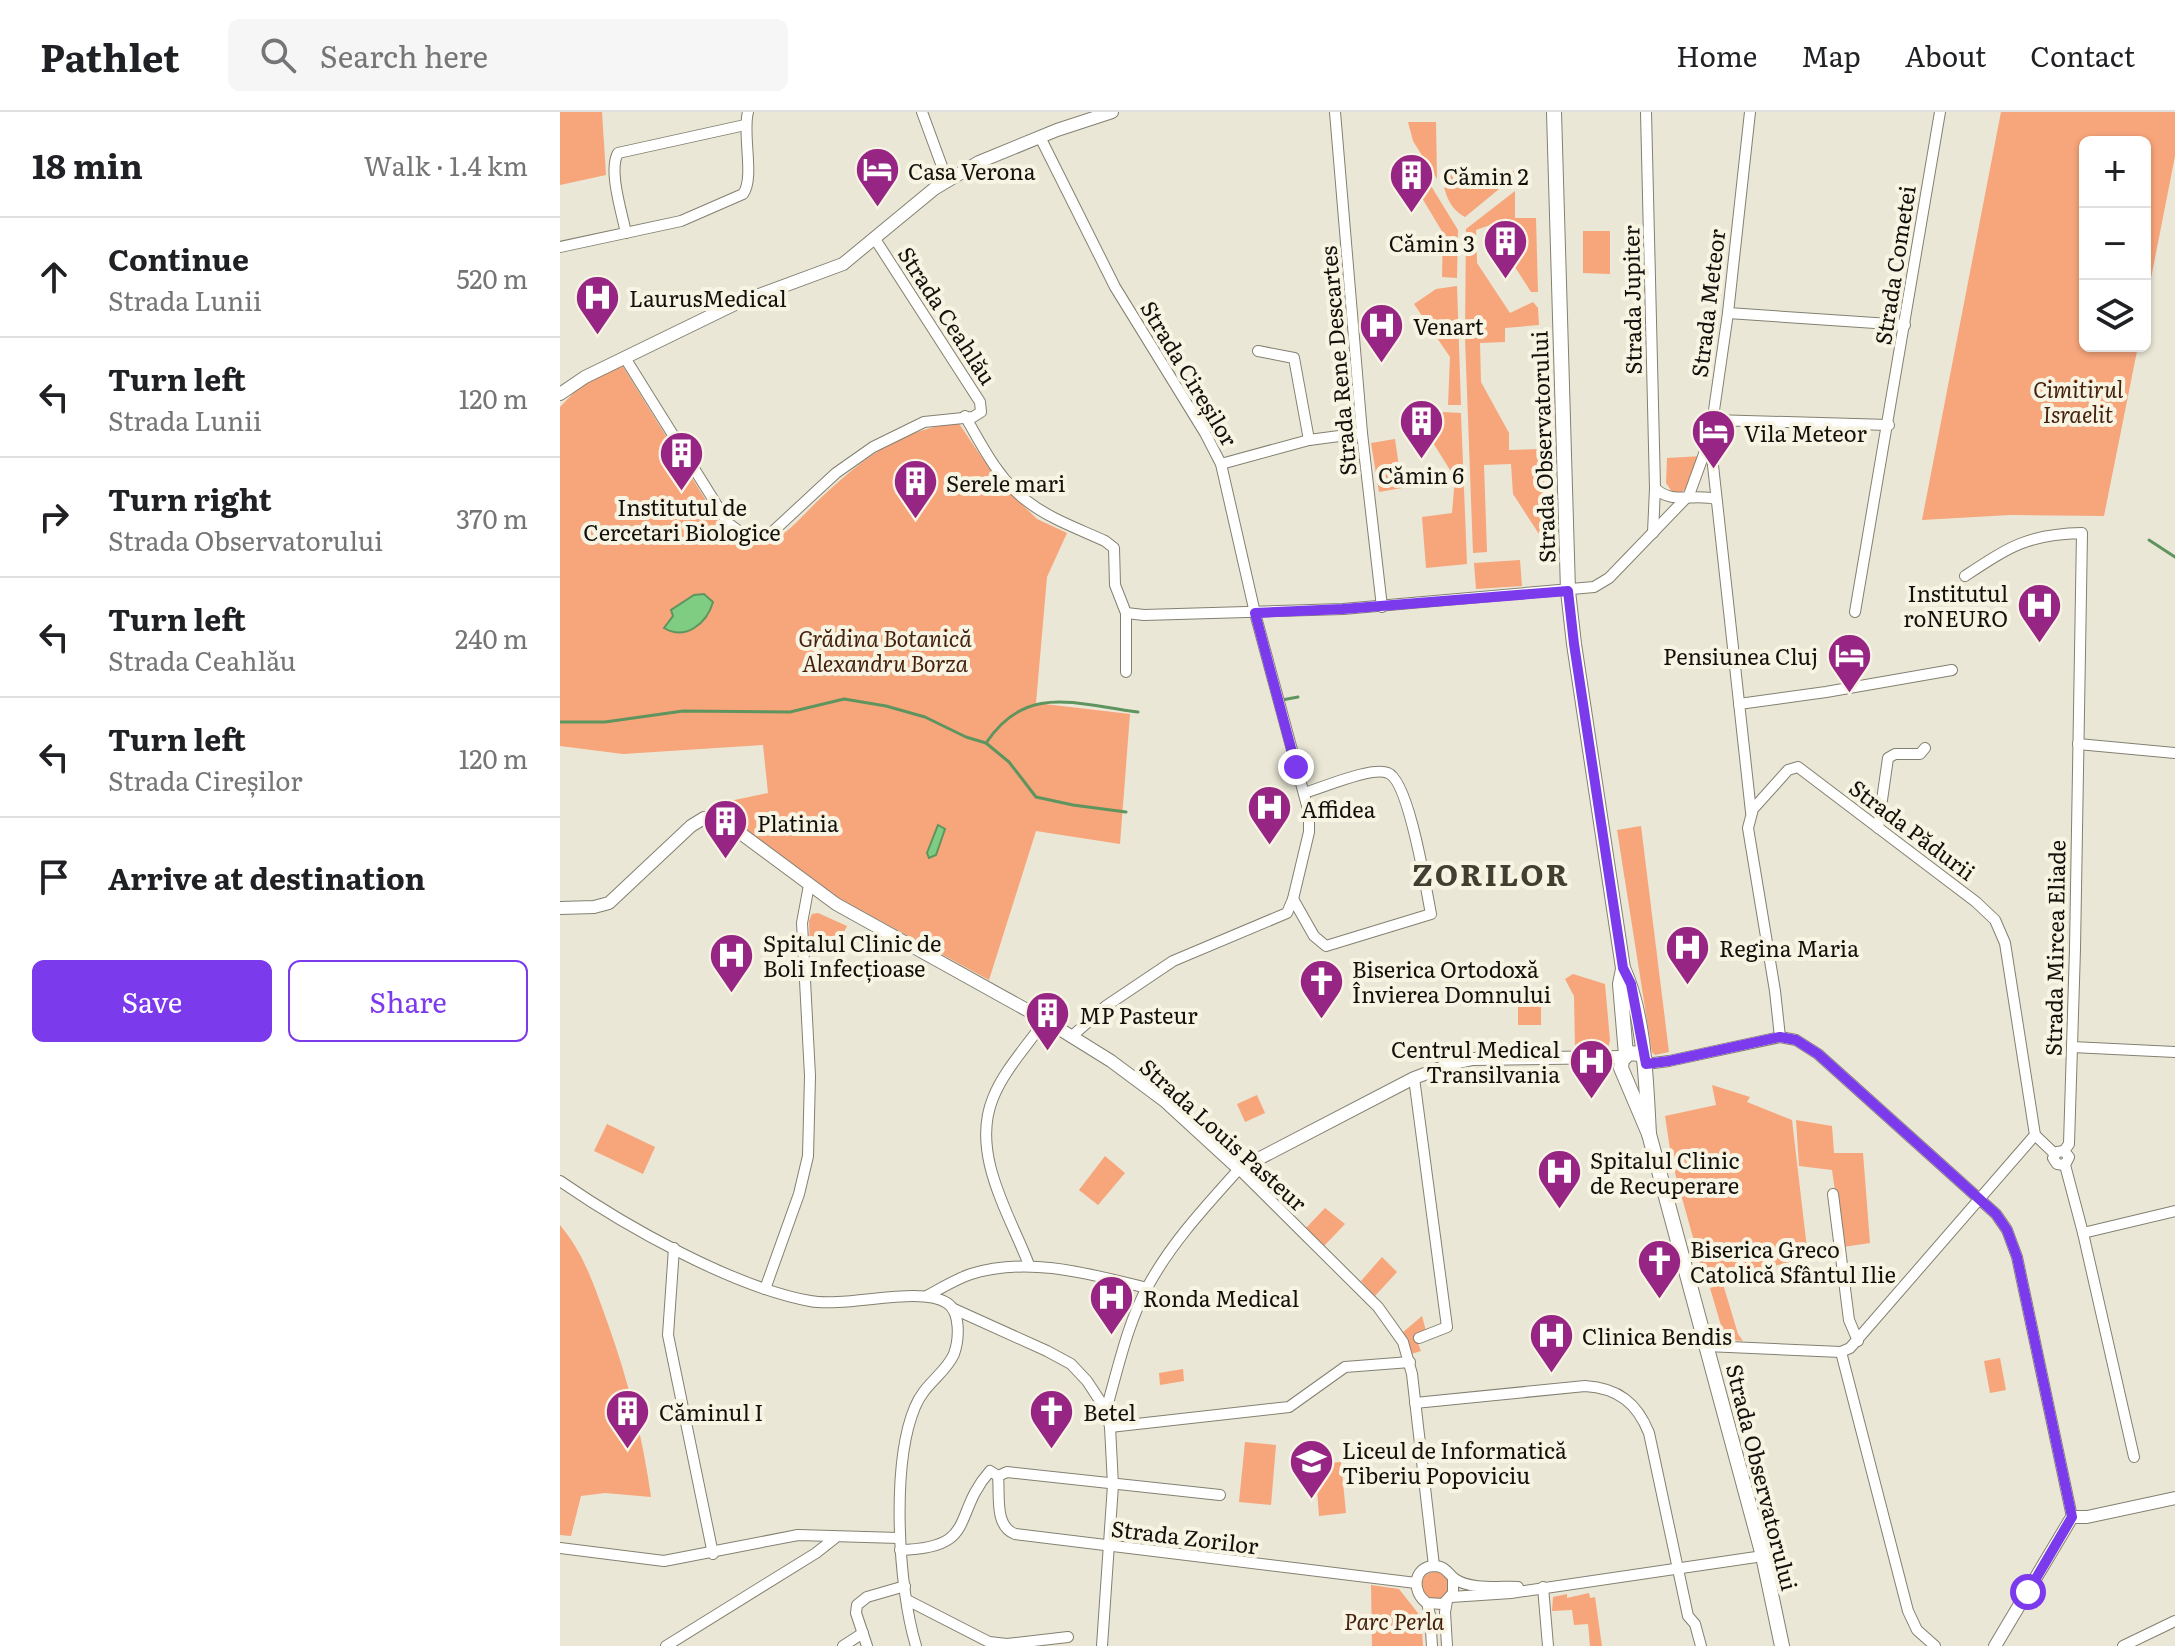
<!DOCTYPE html>
<meta charset="utf-8">
<style>
body{margin:0;font-family:Literata,serif;background:#f6f6f6;color:#202124}
.controls{position:absolute;right:24px;top:24px;display:grid;overflow:hidden;border-radius:12px;box-shadow:0 2px 6px #0004}
.controls button{width:72px;height:72px;display:grid;place-items:center;padding:0;border:0;border-bottom:2px solid #e0e0e0;background:#fff;color:#202124;font:40px sans-serif}
.stop{position:absolute;width:24px;height:24px;margin:-18px;border:6px solid #7c3aed;border-radius:50%;background:#fff}
.stop.end{background:#7c3aed;border-color:#fff;box-shadow:0 2px 8px #0008}
.list{margin:0;padding:0;list-style:none}
h2{display:flex;justify-content:space-between;align-items:center;height:104px;margin:0;padding:0 32px;font-size:34px}
h2 small{font-size:26px;font-weight:400;color:#757577}
.list li{display:grid;grid-template-columns:52px 1fr auto;gap:24px;align-items:center;box-sizing:border-box;height:120px;padding:0 32px;border-top:2px solid #e0e0e0}
.list b{display:block;font-size:30px;white-space:nowrap}
.list p{margin:0;font-size:26px;white-space:nowrap;color:#757577}
.list em{font-size:26px;font-style:normal;color:#757577}
.actions{display:flex;gap:16px;padding:24px 32px}
.actions a{flex:1;padding:18px 0;border:2px solid #7c3aed;border-radius:12px;text-align:center;font-size:28px;color:#7c3aed}
.actions .main{background:#7c3aed;color:#fff}
.icon{flex:none;width:44px;height:44px;fill:none;stroke:currentColor;stroke-width:2;stroke-linecap:round;stroke-linejoin:round}
.map{position:relative;flex:none;width:1615px;height:1534px;overflow:hidden}
header{display:flex;align-items:center;gap:48px;box-sizing:border-box;height:112px;padding:0 40px;background:#fff;border-bottom:2px solid #e0e0e0}
header strong{font-size:38px}
nav{display:flex;gap:44px;margin-inline-start:auto;font-size:28px}
.search{width:560px;height:72px;background:#f6f6f6;display:flex;align-items:center;gap:20px;box-sizing:border-box;padding:0 28px;border-radius:12px;color:#757577;font-size:30px}
main{display:flex}
aside{flex:1;background:#fff}
.map>svg:first-child{display:block}
.green{fill:#f7a57b}
.water{fill:#7fcd82;stroke:#5e955e;stroke-width:2}
.lines{fill:none;stroke-linecap:round;stroke-linejoin:round}
.stream{stroke:#5e955e;stroke-width:3}
.minor-casing{stroke:#848071;stroke-width:12}
.tertiary-casing{stroke:#848071;stroke-width:14}
.secondary-casing{stroke:#848071;stroke-width:16}
.minor{stroke:#fff;stroke-width:10}
.tertiary{stroke:#fff;stroke-width:12}
.secondary{stroke:#fff;stroke-width:14}
.route{stroke:#7c3aed;stroke-width:10}
.labels{text-anchor:middle;dominant-baseline:central;stroke-width:8;stroke-linejoin:round;paint-order:stroke}
.poi-label{font-size:22px;fill:#12110b;stroke:#f8f4e3;text-anchor:start}
.street-label{font-size:22px;fill:#12110b;stroke:#f8f4e3}
.park-label{font-size:22px;font-style:italic;fill:#45210d;stroke:#f8f4e3}
.district-label{font-size:30px;font-weight:bold;letter-spacing:2px;fill:#423f32;stroke:#f8f4e3}
</style>
<header>
<strong>Pathlet</strong>
<div class="search"><svg class="icon" aria-label="search" viewBox="0 0 24 24"><circle cx="10" cy="10" r="6"/><path d="M15 15l6 6"/></svg>Search here</div>
<nav><a>Home</a><a>Map</a><a>About</a><a>Contact</a></nav>
</header>
<main>
<aside>
<h2>18 min<small>Walk · 1.4 km</small></h2>
<ul class="list">
<li><svg class="icon" aria-label="ahead" viewBox="0 0 24 24"><path d="M12 20V5M6 11l6-6 6 6"/></svg><div><b>Continue</b><p>Strada Lunii</p></div><em>520 m</em></li>
<li><svg class="icon" aria-label="left" viewBox="0 0 24 24"><path d="M17 20v-9H6M10 6l-5 5 5 5"/></svg><div><b>Turn left</b><p>Strada Lunii</p></div><em>120 m</em></li>
<li><svg class="icon" aria-label="right" viewBox="0 0 24 24"><path d="M7 20v-9h11M14 6l5 5-5 5"/></svg><div><b>Turn right</b><p>Strada Observatorului</p></div><em>370 m</em></li>
<li><svg class="icon" aria-label="left" viewBox="0 0 24 24"><path d="M17 20v-9H6M10 6l-5 5 5 5"/></svg><div><b>Turn left</b><p>Strada Ceahlău</p></div><em>240 m</em></li>
<li><svg class="icon" aria-label="left" viewBox="0 0 24 24"><path d="M17 20v-9H6M10 6l-5 5 5 5"/></svg><div><b>Turn left</b><p>Strada Cireșilor</p></div><em>120 m</em></li>
<li><svg class="icon" aria-label="arrive" viewBox="0 0 24 24"><path d="M6 21V4h12l-3 4 3 4H6"/></svg><div><b>Arrive at destination</b></div></li>
</ul>
<div class="actions"><a class="main">Save</a><a>Share</a></div>
</aside>
<div class="map">
<svg width="1615" height="1534" viewBox="0 0 1615 1534">
<rect width="100%" height="100%" fill="#eae7d6"/>
<g class="green">
<path d="M0,0H42L46,63L0,73Z"/>
<path d="M1441,0H1615V44L1585,197V30H1525V234H1578L1544,404L1450,403L1362,408Z"/>
<path d="M848,10H876L877,67L853,29Z"/>
<path d="M961,59L905,105C888,96 883,78 883,61Z"/>
<path d="M868,69L898,118L897,166L882,165L883,121L856,76Z"/>
<path d="M955,79V106H976L978,180H971L948,144L946,111L933,112L916,118L917,151L950,201L973,190L978,196L979,213L945,216V230L920,231L921,270L949,321V338L983,337L985,422H979L953,382L951,352L924,353L927,440L913,441L905,226L906,117Z"/>
<path d="M1023,119H1050V162L1023,161Z"/>
<path d="M897,174L901,293H888L890,245L854,192L876,177Z"/>
<path d="M62,253L158,408C171,423 182,436 204,432C224,428 249,396 265,382C309,342 338,320 398,310L437,368L477,407L507,421L487,465L476,591L570,602L560,732L476,719L429,868L273,783L158,698L156,692L208,681L203,633L63,642L0,634V295L24,270Z"/>
<path d="M882,300L901,301L907,452L866,456L862,405L892,401L895,366L862,313Z"/>
<path d="M835,327L842,376L819,380L811,331Z"/>
<path d="M1142,344L1131,371L1122,380H1112L1106,371L1107,346Z"/>
<path d="M960,448L962,474L916,477L914,451Z"/>
<path d="M1081,714L1109,940L1095,943L1092,940L1057,718Z"/>
<path d="M258,801L287,814C280,830 267,837 250,838L249,809L252,802Z"/>
<path d="M1013,862L1045,872L1050,928L1048,936L1031,939L1015,937L1014,884L1005,867Z"/>
<rect x="958" y="889" width="23" height="24"/>
<path d="M1152,973L1190,985L1187,990L1232,1008L1248,1145L1146,1172L1112,1050L1105,1004L1156,993Z"/>
<path d="M697,983L705,1001L685,1010L677,992Z"/>
<path d="M1236,1008L1272,1014L1274,1041H1303L1310,1131L1283,1135L1272,1058L1239,1054Z"/>
<path d="M47,1012L95,1035L83,1062L34,1039Z"/>
<path d="M545,1044L565,1061L538,1093L519,1078Z"/>
<path d="M765,1096L785,1112L764,1134L745,1117Z"/>
<path d="M0,1113C25,1143 35,1176 48,1212C68,1268 83,1326 91,1385L45,1381L21,1384L11,1424L0,1423Z"/>
<path d="M822,1145L837,1160L815,1184L801,1169Z"/>
<path d="M1163,1172L1178,1222L1183,1229L1165,1227L1150,1176Z"/>
<path d="M862,1204L866,1219L856,1226L861,1239L851,1242L842,1221Z"/>
<path d="M1440,1246L1446,1278L1430,1281L1424,1249Z"/>
<path d="M623,1257L624,1269L600,1273L599,1261Z"/>
<path d="M685,1330L716,1333L711,1393L679,1390Z"/>
<path d="M736,1340L751,1341L748,1364L734,1362Z"/>
<path d="M781,1350L786,1401L759,1404L755,1352Z"/>
<circle cx="875" cy="1474" r="14"/>
<path d="M811,1473L839,1477L861,1505L863,1534H812Z"/>
<path d="M1029,1481L1030,1486L1035,1485L1042,1534H1030L1028,1512L1014,1513L1012,1498L992,1499L993,1485L1007,1482V1486Z"/>
</g>
<g class="water">
<path d="M144,482L153,490C147,511 126,529 104,516L113,504L111,498L134,483Z"/>
<path d="M378,713L385,717L376,743L369,746L367,741Z"/>
</g>
<g class="lines">
<g class="stream">
<path d="M1589,428L1615,445"/>
<path d="M722,588L738,585"/>
<path d="M0,610H45L123,599L230,600L284,587L326,594L365,605L406,625L426,631L449,650L476,685L513,693L566,700"/>
<path d="M426,631C467,570 517,593 578,600"/>
</g>
<defs>
<g id="minor">
<path d="M362,0L387,68"/>
<path d="M775,0L802,321L822,495"/>
<path d="M1086,0L1095,376L1093,421"/>
<path d="M1190,0L1168,201L1150,326L1191,700"/>
<path d="M480,25L555,175L645,321L661,352L695,501L749,701V720L733,787L727,801L613,849L546,894L511,925"/>
<path d="M66,121C62,101 48,58 58,41L185,13"/>
<path d="M0,135L121,109L183,82C195,66 182,22 188,0"/>
<path d="M1168,201L1345,213"/>
<path d="M698,239L734,246L749,328"/>
<path d="M65,246L168,411L184,423L208,424L276,361L313,335L364,310L413,305L421,300L420,290L315,127"/>
<path d="M405,304C422,334 439,368 467,389C490,407 519,417 545,429L554,436L555,473L566,501V560"/>
<path d="M1152,308L1329,313"/>
<path d="M661,352L749,328L802,321"/>
<path d="M1095,376C1111,393 1135,381 1156,387"/>
<path d="M1405,464C1449,435 1468,422 1522,421L1515,837L1509,1032L1504,1039L1509,1045L1505,1053L1523,1121L1574,1345"/>
<path d="M1295,500L1380,0"/>
<path d="M566,501L584,503L783,497L1034,475L1049,466L1129,383L1148,331"/>
<path d="M1179,592L1266,580L1392,558"/>
<path d="M1518,632L1615,641"/>
<path d="M1318,716L1328,646L1335,642H1360L1365,636"/>
<path d="M733,787L754,824L766,834L871,802C866,777 849,669 828,661C812,654 762,676 744,681"/>
<path d="M1512,935L1615,940"/>
<path d="M1086,952L1109,949L1220,925L1236,928L1258,942L1436,1102L1447,1118L1457,1145L1512,1405"/>
<path d="M854,966L887,1215L859,1226"/>
<path d="M1475,1023L1495,1042"/>
<path d="M1504,1039L1497,1040L1493,1046L1497,1052L1505,1053"/>
<path d="M0,1069C65,1114 173,1175 250,1189C287,1196 360,1173 387,1191C401,1200 399,1228 394,1242C386,1261 364,1272 355,1295C331,1352 338,1475 356,1534"/>
<path d="M1273,1082L1289,1208L1298,1229"/>
<path d="M1523,1121L1615,1099"/>
<path d="M114,1136L108,1223L153,1442"/>
<path d="M469,1153C450,1103 410,1042 433,986C444,958 468,933 485,908"/>
<path d="M205,1177L239,1082L248,1044L250,964L242,811L249,773"/>
<path d="M367,1184C381,1176 396,1167 411,1162C469,1144 530,1162 587,1176"/>
<path d="M394,1197L487,1239L511,1252L527,1269L546,1298L550,1315L553,1373L542,1534"/>
<path d="M1146,1234L1281,1240L1290,1236L1475,1023L1445,831L1435,808L1416,790L1238,655L1228,658L1193,697L1188,716L1215,879L1220,925"/>
<path d="M1281,1240L1348,1499L1357,1518L1375,1534"/>
<path d="M855,1291L1025,1274C1058,1276 1077,1291 1089,1321L1128,1504L1135,1512L1141,1534"/>
<path d="M546,1298C558,1257 567,1212 588,1174C612,1130 646,1094 679,1057L818,1195L843,1230L852,1262L874,1454"/>
<path d="M550,1315L729,1295L785,1255L850,1250"/>
<path d="M438,1364C440,1383 434,1414 455,1422L856,1471"/>
<path d="M0,1436L104,1449L238,1423L339,1426"/>
<path d="M340,1438C419,1436 391,1403 430,1359L438,1364L447,1360L660,1383"/>
<path d="M893,1467V1481L883,1492L867,1491C852,1481 852,1455 874,1454C886,1454 888,1462 895,1467C910,1478 941,1474 958,1475"/>
<path d="M983,1475L988,1534"/>
<path d="M891,1485L951,1481L1203,1444"/>
<path d="M347,1488L429,1530L447,1532L508,1525"/>
<path d="M887,1489L885,1500L887,1534"/>
<path d="M867,1491L870,1503L872,1534"/>
<path d="M106,1534L256,1441L275,1426"/>
<path d="M283,1534L303,1521"/>
<path d="M307,1534L296,1501L297,1493L307,1485L345,1474"/>
<path d="M1563,1534L1615,1509"/>
</g>
<g id="tertiary">
<path d="M0,282L25,265L175,192L283,152L374,77L419,50L497,18L552,0"/>
<path d="M0,796L34,795L49,791L131,714L144,706H160L276,792L485,908L551,949L606,990L679,1057L854,966L894,951L913,947L1064,945"/>
<path d="M1435,1534L1512,1405H1527L1615,1386"/>
</g>
<g id="secondary">
<path d="M994,0L1008,479L1014,532L1063,856C1085,904 1086,970 1089,1022"/>
<path d="M1063,857L1060,872L1066,943"/>
<path d="M1085,948L1080,942L1069,941L1062,948L1061,956L1089,1022L1203,1444L1222,1534"/>
</g>
</defs>
<use href="#minor" class="minor-casing"/>
<use href="#tertiary" class="tertiary-casing"/>
<use href="#secondary" class="secondary-casing"/>
<use href="#minor" class="minor"/>
<use href="#tertiary" class="tertiary"/>
<use href="#secondary" class="secondary"/>
</g>
<g class="lines">
<path class="route" d="M736,655L695,501L783,497L1008,479L1014,532L1063,856L1071,872L1086,952L1109,949L1220,925L1236,928L1258,942L1436,1102L1447,1118L1457,1145L1512,1405L1468,1480"/>
</g>
<defs>
<symbol id="hotel-pin" viewBox="-11 -11 22 30"><path d="M0 17L-7.5 6A9.5 9.5 0 1 1 7.5 6Z" fill="#962584" stroke="#f8f4e3"/><path d="M-6-4.5h1.5V1H6V5H4.5V3h-9V5H-6ZM-4 0a1.8 1.8 0 1 1 3.6 0ZM.5 0V-2.5h3Q6-2.5 6 0Z" fill="#fff"/></symbol>
<symbol id="building-pin" viewBox="-11 -11 22 30"><path d="M0 17L-7.5 6A9.5 9.5 0 1 1 7.5 6Z" fill="#962584" stroke="#f8f4e3"/><path d="M-4-6H4V6H1V3H-1V6H-4ZM-2.5-4.3h1.7v1.8h-1.7ZM.8-4.3h1.7v1.8H.8ZM-2.5-1h1.7V.8h-1.7ZM.8-1h1.7V.8H.8Z" fill="#fff"/></symbol>
<symbol id="hospital-pin" viewBox="-11 -11 22 30"><path d="M0 17L-7.5 6A9.5 9.5 0 1 1 7.5 6Z" fill="#962584" stroke="#f8f4e3"/><path d="M-5-5h3v3.5h4V-5h3V5h-3V1.5h-4V5h-3Z" fill="#fff"/></symbol>
<symbol id="church-pin" viewBox="-11 -11 22 30"><path d="M0 17L-7.5 6A9.5 9.5 0 1 1 7.5 6Z" fill="#962584" stroke="#f8f4e3"/><path d="M-1.2-6h2.4v3.5h3.3v2.4h-3.3V6h-2.4V-.1h-3.3v-2.4h3.3Z" fill="#fff"/></symbol>
<symbol id="school-pin" viewBox="-11 -11 22 30"><path d="M0 17L-7.5 6A9.5 9.5 0 1 1 7.5 6Z" fill="#962584" stroke="#f8f4e3"/><path d="M0-5L7-2L0 1L-7-2ZM-4 1L0 2.5L4 1V4Q0 6-4 4Z" fill="#fff"/></symbol>
</defs>
<g fill-rule="evenodd">
<use href="#hotel-pin" x="292" y="32" width="51" height="69"/>
<use href="#building-pin" x="826" y="38" width="51" height="69"/>
<use href="#building-pin" x="920" y="104" width="51" height="69"/>
<use href="#hospital-pin" x="12" y="160" width="51" height="69"/>
<use href="#hospital-pin" x="796" y="188" width="51" height="69"/>
<use href="#building-pin" x="836" y="284" width="51" height="69"/>
<use href="#hotel-pin" x="1128" y="294" width="51" height="69"/>
<use href="#building-pin" x="96" y="316" width="51" height="69"/>
<use href="#building-pin" x="330" y="344" width="51" height="69"/>
<use href="#hospital-pin" x="1454" y="468" width="51" height="69"/>
<use href="#hotel-pin" x="1264" y="518" width="51" height="69"/>
<use href="#hospital-pin" x="684" y="670" width="51" height="69"/>
<use href="#building-pin" x="140" y="684" width="51" height="69"/>
<use href="#hospital-pin" x="1102" y="810" width="51" height="69"/>
<use href="#hospital-pin" x="146" y="818" width="51" height="69"/>
<use href="#church-pin" x="736" y="844" width="51" height="69"/>
<use href="#building-pin" x="462" y="876" width="51" height="69"/>
<use href="#hospital-pin" x="1006" y="924" width="51" height="69"/>
<use href="#hospital-pin" x="974" y="1034" width="51" height="69"/>
<use href="#church-pin" x="1074" y="1124" width="51" height="69"/>
<use href="#hospital-pin" x="526" y="1160" width="51" height="69"/>
<use href="#hospital-pin" x="966" y="1198" width="51" height="69"/>
<use href="#building-pin" x="42" y="1274" width="51" height="69"/>
<use href="#church-pin" x="466" y="1274" width="51" height="69"/>
<use href="#school-pin" x="726" y="1324" width="51" height="69"/>
</g>
<g class="labels">
<g class="poi-label">
<text x="348" y="58">Casa Verona</text>
<text x="883" y="63">Cămin 2</text>
<text x="915" y="130" text-anchor="end">Cămin 3</text>
<text x="69" y="185">LaurusMedical</text>
<text x="853" y="213">Venart</text>
<text x="1184" y="320">Vila Meteor</text>
<text x="861" y="362" text-anchor="middle">Cămin 6</text>
<text x="386" y="370">Serele mari</text>
<text x="122" y="394" text-anchor="middle">Institutul de<tspan x="122" dy="25">Cercetari Biologice</tspan></text>
<text x="1448" y="480" text-anchor="end">Institutul<tspan x="1448" dy="25">roNEURO</tspan></text>
<text x="1258" y="543" text-anchor="end">Pensiunea Cluj</text>
<text x="741" y="696">Affidea</text>
<text x="197" y="710">Platinia</text>
<text x="203" y="830">Spitalul Clinic de<tspan x="203" dy="25">Boli Infecțioase</tspan></text>
<text x="1159" y="835">Regina Maria</text>
<text x="792" y="856">Biserica Ortodoxă<tspan x="792" dy="25">Învierea Domnului</tspan></text>
<text x="519" y="902">MP Pasteur</text>
<text x="1000" y="936" text-anchor="end">Centrul Medical<tspan x="1000" dy="25">Transilvania</tspan></text>
<text x="1030" y="1047">Spitalul Clinic<tspan x="1030" dy="25">de Recuperare</tspan></text>
<text x="1130" y="1136">Biserica Greco<tspan x="1130" dy="25">Catolică Sfântul Ilie</tspan></text>
<text x="583" y="1185">Ronda Medical</text>
<text x="1022" y="1223">Clinica Bendis</text>
<text x="99" y="1299">Căminul I</text>
<text x="523" y="1299">Betel</text>
<text x="782" y="1337">Liceul de Informatică<tspan x="782" dy="25">Tiberiu Popoviciu</tspan></text>
</g>
<g class="street-label">
<text transform="translate(1334 153) rotate(-81)">Strada Cometei</text>
<text transform="translate(1071 188) rotate(-91)">Strada Jupiter</text>
<text transform="translate(1147 191) rotate(-83)">Strada Meteor</text>
<text transform="translate(388 203) rotate(57)">Strada Ceahlău</text>
<text transform="translate(777 249) rotate(-95)">Strada Rene Descartes</text>
<text transform="translate(630 261) rotate(59)">Strada Cireșilor</text>
<text transform="translate(982 335) rotate(-92)">Strada Observatorului</text>
<text transform="translate(1353 717) rotate(37)">Strada Pădurii</text>
<text transform="translate(1494 836) rotate(-89)">Strada Mircea Eliade</text>
<text transform="translate(664 1022) rotate(42)">Strada Louis Pasteur</text>
<text transform="translate(1203 1365) rotate(76)">Strada Observatorului</text>
<text transform="translate(625 1424) rotate(7)">Strada Zorilor</text>
</g>
<g class="park-label">
<text x="1518" y="276">Cimitirul<tspan x="1518" dy="25">Israelit</tspan></text>
<text x="325" y="525">Grădina Botanică<tspan x="325" dy="25">Alexandru Borza</tspan></text>
<text x="834" y="1508">Parc Perla</text>
</g>
<g class="district-label">
<text x="931" y="761">ZORILOR</text>
</g>
</g>
</svg>
<div class="controls">
<button>+</button>
<button>−</button>
<button><svg class="icon" aria-label="layers" viewBox="0 0 24 24"><path d="M12 4l9 5-9 5-9-5zM3 14l9 5 9-5"/></svg></button>
</div>
<div class="stop" style="left:1468px;top:1480px"></div>
<div class="stop end" style="left:736px;top:655px"></div>
</div>
</main>
